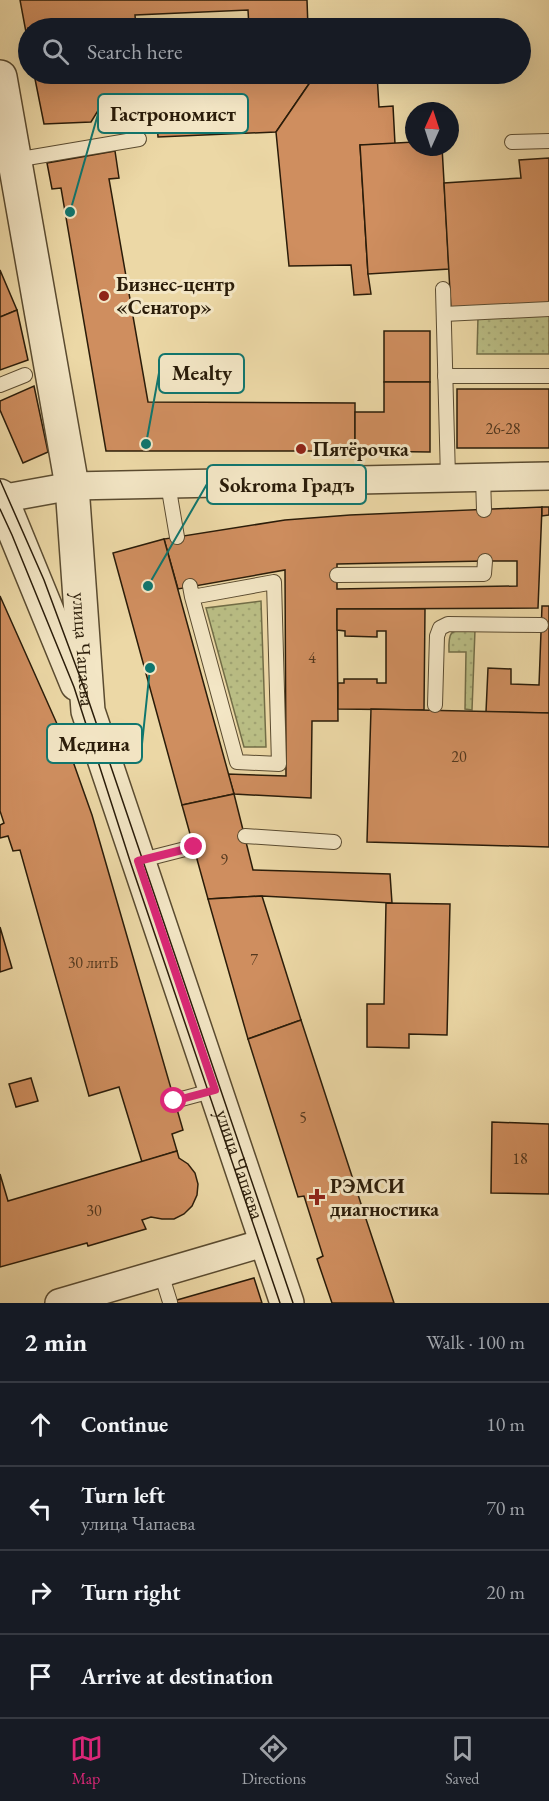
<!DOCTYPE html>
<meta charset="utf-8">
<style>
body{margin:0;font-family:"EB Garamond",serif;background:#20242c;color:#f1f3f6}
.compass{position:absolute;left:405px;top:102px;width:54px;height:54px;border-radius:50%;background:#171b24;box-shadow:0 6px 24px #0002;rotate:3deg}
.stop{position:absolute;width:18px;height:18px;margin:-14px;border:4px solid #db2777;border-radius:50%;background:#fff}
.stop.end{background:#db2777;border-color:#fff;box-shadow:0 2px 6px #0008}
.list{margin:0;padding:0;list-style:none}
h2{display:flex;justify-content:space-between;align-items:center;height:78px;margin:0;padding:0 24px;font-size:26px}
h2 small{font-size:20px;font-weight:400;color:#9ea1a6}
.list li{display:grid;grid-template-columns:39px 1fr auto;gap:18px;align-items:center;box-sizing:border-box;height:84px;padding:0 24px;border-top:2px solid #363941}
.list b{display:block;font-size:22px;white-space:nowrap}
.list p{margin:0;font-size:20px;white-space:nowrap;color:#9ea1a6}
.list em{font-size:20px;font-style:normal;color:#9ea1a6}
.icon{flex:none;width:33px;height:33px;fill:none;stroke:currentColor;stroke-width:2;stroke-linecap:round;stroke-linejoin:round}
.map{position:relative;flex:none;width:549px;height:1303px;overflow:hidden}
.search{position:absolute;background:#171b24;box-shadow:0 6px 24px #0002;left:18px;right:18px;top:18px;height:66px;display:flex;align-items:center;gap:15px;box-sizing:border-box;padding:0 21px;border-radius:33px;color:#9ea1a6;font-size:22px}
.sheet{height:414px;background:#171b24}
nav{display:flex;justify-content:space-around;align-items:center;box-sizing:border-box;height:84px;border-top:2px solid #363941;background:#171b24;font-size:16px;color:#9ea1a6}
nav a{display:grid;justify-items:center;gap:3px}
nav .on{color:#db2777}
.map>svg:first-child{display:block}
.park{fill:url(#park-dots);stroke:#726d47;stroke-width:1.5}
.building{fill:#cf8e5f;stroke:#2a1c09;stroke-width:1.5;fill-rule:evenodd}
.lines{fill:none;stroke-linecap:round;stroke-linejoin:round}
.service-casing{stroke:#5a4b30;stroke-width:16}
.minor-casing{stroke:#5a4b30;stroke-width:30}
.tertiary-casing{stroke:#5a4b30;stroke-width:36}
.service{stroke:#f3e6c5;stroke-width:14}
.minor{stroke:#f3e6c5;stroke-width:27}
.tertiary{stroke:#f3e6c5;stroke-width:33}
.tram{stroke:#2a1c09;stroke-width:1.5}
.route{stroke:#db2777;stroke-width:8}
.poi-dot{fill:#8f2418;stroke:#f3e6c5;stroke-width:2}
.labels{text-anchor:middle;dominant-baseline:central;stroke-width:6;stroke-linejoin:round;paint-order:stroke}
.number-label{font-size:16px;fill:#53381e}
.poi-label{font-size:20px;font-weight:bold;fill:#2a1c09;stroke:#f3e6c5;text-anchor:start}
.street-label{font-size:20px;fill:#2a1c09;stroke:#f3e6c5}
.leader{fill:none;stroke:#0f766e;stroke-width:2}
.callout-dot{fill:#0f766e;stroke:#f3e6c5;stroke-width:2}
.callout{fill:#f3e6c5;stroke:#0f766e;stroke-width:2}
.callout-label{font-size:21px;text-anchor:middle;font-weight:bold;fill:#2a1c09}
</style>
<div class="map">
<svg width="549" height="1303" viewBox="0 0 549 1303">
<defs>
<pattern id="park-dots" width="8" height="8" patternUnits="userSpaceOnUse" patternTransform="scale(1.5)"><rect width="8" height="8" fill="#babe85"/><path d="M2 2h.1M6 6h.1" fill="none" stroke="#a0a372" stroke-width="1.8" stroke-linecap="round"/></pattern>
</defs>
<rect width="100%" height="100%" fill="#ecd8a6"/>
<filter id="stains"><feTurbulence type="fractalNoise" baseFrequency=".00333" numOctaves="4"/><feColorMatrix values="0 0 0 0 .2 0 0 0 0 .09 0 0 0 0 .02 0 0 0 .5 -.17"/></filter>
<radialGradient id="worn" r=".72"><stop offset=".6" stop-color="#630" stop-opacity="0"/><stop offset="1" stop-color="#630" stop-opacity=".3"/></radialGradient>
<g class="park">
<path d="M549,314V354H477L478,317Z"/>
<path d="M261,601L266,747H244L206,608Z"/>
<path d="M475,630L472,710L465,709L466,652H449C448,627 452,631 475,630Z"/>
</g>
<g class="building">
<path d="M20,0H307L308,28H249L248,10L135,15L136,28H28V43Z"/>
<path d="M375,26V28H340Z"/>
<path d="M34,74H138V77L213,74H310L311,81L276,132L158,137L156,106L99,109L91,122L44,124Z"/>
<path d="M310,74H377L379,107L393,106L395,144L360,145L368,274L371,294L354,295L351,265L289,266L276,132L311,81Z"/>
<path d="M414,142V147H442L449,269L368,274L360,145Z"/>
<path d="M115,151L119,178L109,179L148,402L355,403V451H106L61,188L52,189L47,163Z"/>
<path d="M549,158V304L451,310L444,183L521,178L519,160Z"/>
<path d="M0,270L17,310L0,317Z"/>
<path d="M17,310L28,360L0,370V317Z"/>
<rect x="384" y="331" width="46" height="51"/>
<path d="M384,382H430V452L355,451V412H384Z"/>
<path d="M34,386L48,452L23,463L0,410V401Z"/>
<rect x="457" y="389" width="92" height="59"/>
<path d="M542,507L538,608L337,609L338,721H312L311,798L234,794L228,774L286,776L285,570L178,589L164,539L285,520L350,515ZM485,561H517V586L337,589V564Z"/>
<path d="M542,507H549V515L542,516Z"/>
<path d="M164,539L234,794L182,805L113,553Z"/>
<path d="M0,596L70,753L92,815L183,1130L172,1134L177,1151L142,1162L119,1087L89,1096L20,850L13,851L8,836L0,838V825L4,823L0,811Z"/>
<path d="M542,606H549V713L486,712L488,668L511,669V684L539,685Z"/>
<path d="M337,609H425L424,710L338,709V683H344V679H377V683H386V631H377V637L345,636V631L337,630Z"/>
<path d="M371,709L549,713V847L367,842Z"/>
<path d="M234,794L253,870L390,874L392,903L262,896L208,899L182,805Z"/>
<path d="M262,896L301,1020L248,1039L208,899Z"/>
<path d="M386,903L450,904L447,1035L409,1034V1048L367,1047V1004H384Z"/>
<path d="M0,927L12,968L0,972Z"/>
<path d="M301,1020L363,1210L394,1303H332L317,1259L323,1256L304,1196L298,1197L248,1039Z"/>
<path d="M31,1078L38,1101L16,1107L9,1084Z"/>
<path d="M492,1122L549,1124V1194L491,1193Z"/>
<path d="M177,1151L179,1158L188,1164L195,1173L198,1184L197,1195L192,1206L184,1214L174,1219H162L151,1217L142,1220L146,1229L88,1246L87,1243L0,1267V1174L8,1201Z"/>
<path d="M254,1278L262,1303H167L170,1302Z"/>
</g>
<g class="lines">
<defs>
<g id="service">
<path d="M512,142L549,141"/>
<path d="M15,160L139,139"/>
<path d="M443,289L448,478"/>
<path d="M444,314L549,309"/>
<path d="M445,376H549"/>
<path d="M0,385L25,375"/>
<path d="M483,477L484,510"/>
<path d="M168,484L177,537"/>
<path d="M337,575L484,574L485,561"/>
<path d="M190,586L192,597L237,762L279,764L274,582L192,597"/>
<path d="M435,705L437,636L440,628L448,624L541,625"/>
<path d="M245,836L334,842"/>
<path d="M138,861L193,847"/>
<path d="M174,1101L215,1090"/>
<path d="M161,1273L170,1302"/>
</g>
<g id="minor">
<path d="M0,499L72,486L549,476"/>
<path d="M59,1303L267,1242"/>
</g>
<g id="tertiary">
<path id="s1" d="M0,77L72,486L88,711L287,1303"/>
<path d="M0,496L77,684"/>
</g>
</defs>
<use href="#service" class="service-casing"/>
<use href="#minor" class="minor-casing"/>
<use href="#tertiary" class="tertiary-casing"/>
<use href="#service" class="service"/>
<use href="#minor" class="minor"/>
<use href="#tertiary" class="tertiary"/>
<g class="tram">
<path d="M0,480L44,580L87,696L293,1303"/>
<path d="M0,509L12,535L74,687L131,864L280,1303"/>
</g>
</g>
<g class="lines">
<path class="route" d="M174,1101L215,1090L138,861L194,847"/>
</g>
<g class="poi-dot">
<circle cx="104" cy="296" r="6"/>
<circle cx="301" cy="449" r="6"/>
<path d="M314 1188h6v6h6v6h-6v6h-6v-6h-6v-6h6z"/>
</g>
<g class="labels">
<g class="number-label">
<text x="503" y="428">26-28</text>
<text x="312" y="657">4</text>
<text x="459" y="756">20</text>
<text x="224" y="859">9</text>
<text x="254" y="959">7</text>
<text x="93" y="962">30 литБ</text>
<text x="303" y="1117">5</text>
<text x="520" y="1158">18</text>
<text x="94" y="1210">30</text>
</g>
<g class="poi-label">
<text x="116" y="284">Бизнес-центр<tspan x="116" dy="23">«Сенатор»</tspan></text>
<text x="313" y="449">Пятёрочка</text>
<text x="330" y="1186">РЭМСИ<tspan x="330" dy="23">диагностика</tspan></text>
</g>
<g class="street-label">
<text stroke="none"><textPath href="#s1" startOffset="579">улица Чапаева</textPath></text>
<text stroke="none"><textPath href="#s1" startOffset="1119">улица Чапаева</textPath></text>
</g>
</g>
<path class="leader" d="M70 212L98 114M146 444L159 373M148 586L207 484M150 668L142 744"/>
<g class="callout-dot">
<circle cx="70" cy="212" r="6"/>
<circle cx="146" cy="444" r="6"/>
<circle cx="148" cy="586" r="6"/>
<circle cx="150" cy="668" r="6"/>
</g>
<g class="callout">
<rect x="98" y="94" width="150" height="39" rx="6"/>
<rect x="159" y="354" width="85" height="39" rx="6"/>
<rect x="207" y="465" width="159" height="39" rx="6"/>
<rect x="47" y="724" width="95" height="39" rx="6"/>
</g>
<g class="callout-label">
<text x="173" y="121">Гастрономист</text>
<text x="202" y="380">Mealty</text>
<text x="287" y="492">Sokroma Градъ</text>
<text x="94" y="751">Медина</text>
</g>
<rect width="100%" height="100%" filter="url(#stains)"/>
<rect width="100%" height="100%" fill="url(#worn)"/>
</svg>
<svg class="compass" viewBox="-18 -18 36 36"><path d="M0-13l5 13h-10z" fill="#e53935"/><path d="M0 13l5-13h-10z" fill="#9ea1a6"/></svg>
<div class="stop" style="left:174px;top:1101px"></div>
<div class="stop end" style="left:194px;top:847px"></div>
<div class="search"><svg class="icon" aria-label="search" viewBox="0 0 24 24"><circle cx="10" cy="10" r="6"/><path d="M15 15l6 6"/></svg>Search here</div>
</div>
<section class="sheet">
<h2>2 min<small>Walk · 100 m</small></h2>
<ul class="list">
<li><svg class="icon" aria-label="ahead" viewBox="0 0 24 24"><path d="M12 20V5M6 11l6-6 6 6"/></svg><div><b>Continue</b></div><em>10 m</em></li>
<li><svg class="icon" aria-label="left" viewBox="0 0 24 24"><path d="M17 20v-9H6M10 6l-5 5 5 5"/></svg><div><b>Turn left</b><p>улица Чапаева</p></div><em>70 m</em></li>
<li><svg class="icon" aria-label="right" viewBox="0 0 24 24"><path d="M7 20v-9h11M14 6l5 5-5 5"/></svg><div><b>Turn right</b></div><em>20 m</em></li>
<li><svg class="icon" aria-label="arrive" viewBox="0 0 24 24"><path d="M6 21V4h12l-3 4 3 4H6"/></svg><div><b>Arrive at destination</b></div></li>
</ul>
</section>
<nav>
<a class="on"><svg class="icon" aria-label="map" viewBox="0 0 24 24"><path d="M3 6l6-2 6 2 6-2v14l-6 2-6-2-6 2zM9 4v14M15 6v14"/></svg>Map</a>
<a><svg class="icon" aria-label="directions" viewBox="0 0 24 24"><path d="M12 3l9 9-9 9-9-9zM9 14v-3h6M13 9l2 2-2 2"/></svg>Directions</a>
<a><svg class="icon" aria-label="saved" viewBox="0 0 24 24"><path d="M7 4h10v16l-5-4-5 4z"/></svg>Saved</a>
</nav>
